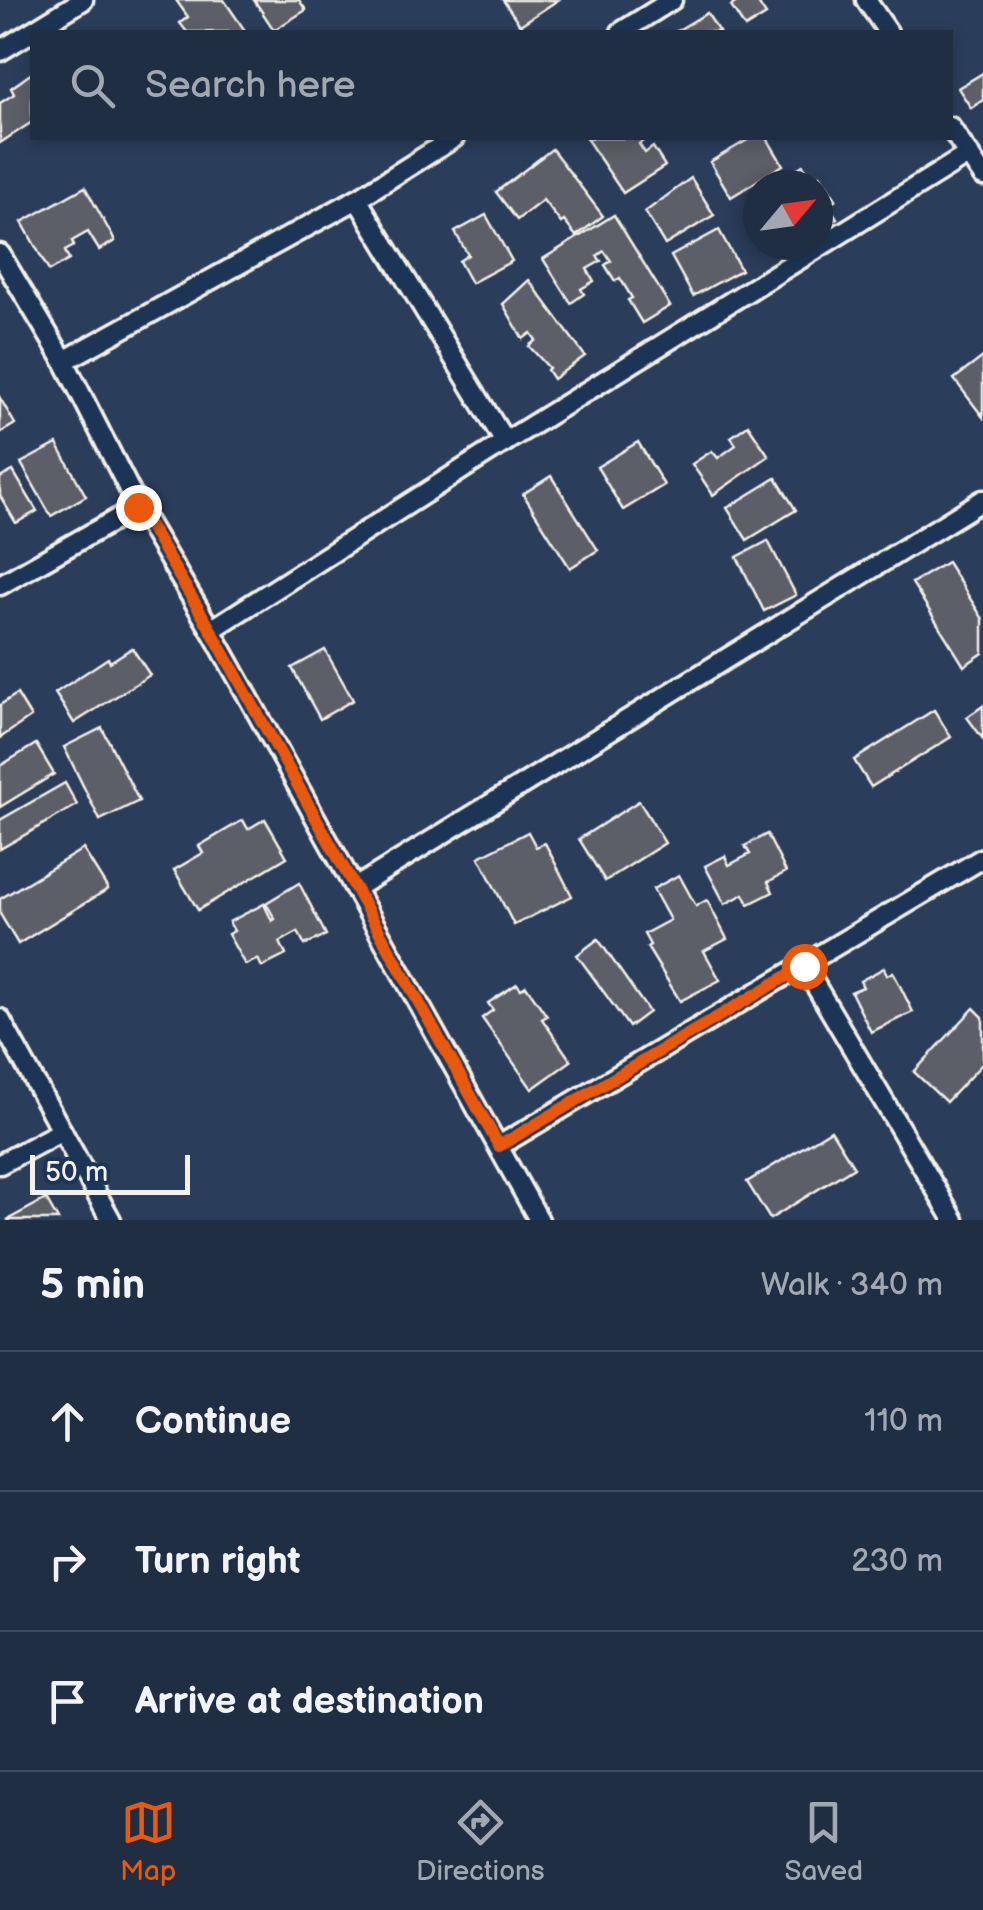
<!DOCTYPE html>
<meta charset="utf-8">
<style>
body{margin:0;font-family:"Balsamiq Sans",sans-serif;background:#28364b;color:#f1f3f6}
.compass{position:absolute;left:743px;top:170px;width:90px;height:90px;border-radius:50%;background:#202e44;box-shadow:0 5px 15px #0003;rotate:61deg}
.scale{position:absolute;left:30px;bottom:25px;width:160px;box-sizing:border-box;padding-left:10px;border:5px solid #f4f1e8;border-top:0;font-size:28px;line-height:35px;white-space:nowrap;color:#f4f1e8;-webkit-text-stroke:8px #1d3557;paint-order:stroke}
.stop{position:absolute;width:30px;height:30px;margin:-22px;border:8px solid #ea580c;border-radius:50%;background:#fff}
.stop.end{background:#ea580c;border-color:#fff;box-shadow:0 2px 10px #0008}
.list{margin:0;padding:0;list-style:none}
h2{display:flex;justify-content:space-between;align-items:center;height:130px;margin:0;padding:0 40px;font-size:42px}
h2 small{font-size:32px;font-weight:400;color:#a2a8b2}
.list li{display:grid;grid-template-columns:65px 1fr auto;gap:30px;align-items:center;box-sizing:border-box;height:140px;padding:0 40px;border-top:2px solid #3d4a5d}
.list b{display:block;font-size:38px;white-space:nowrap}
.list em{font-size:32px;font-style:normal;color:#a2a8b2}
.icon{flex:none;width:55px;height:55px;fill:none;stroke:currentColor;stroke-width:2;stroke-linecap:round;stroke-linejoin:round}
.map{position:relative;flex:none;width:983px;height:1220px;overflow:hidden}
.search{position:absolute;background:#202e44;box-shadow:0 5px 15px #0003;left:30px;right:30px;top:30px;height:110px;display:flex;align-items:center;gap:25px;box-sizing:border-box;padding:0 35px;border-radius:0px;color:#a2a8b2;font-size:38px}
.sheet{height:550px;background:#202e44}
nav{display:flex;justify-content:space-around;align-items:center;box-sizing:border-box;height:140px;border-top:2px solid #3d4a5d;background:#202e44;font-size:28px;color:#a2a8b2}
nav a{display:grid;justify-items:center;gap:5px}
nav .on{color:#ea580c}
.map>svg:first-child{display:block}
.building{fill:#5d5e67;stroke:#f4f1e8;stroke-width:2.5}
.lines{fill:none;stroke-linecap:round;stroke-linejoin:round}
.minor-casing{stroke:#f4f1e8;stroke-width:25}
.minor{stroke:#1d3557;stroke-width:18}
.route{stroke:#ea580c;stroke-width:12}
</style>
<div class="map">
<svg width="983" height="1220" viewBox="0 0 983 1220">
<rect width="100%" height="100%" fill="#2a3d5a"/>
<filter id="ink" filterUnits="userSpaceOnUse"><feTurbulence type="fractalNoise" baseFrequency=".01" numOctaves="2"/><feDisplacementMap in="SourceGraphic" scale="20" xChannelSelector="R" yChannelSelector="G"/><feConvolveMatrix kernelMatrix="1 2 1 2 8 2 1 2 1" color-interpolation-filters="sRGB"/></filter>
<g filter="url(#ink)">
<g class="building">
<path d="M176,0H224L246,32H187L180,23L188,17Z"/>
<path d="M254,0H299L306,10L274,30Z"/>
<path d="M503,0H558L520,25Z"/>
<path d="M740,0H756L766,15L745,28L731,6Z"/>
<path d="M707,13L719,32H675Z"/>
<path d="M32,73V122L0,143V103L14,94L11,88Z"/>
<path d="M983,73V100L971,108L958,88Z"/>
<path d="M586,138H647L639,144L645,153L653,147L665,166L623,193Z"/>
<path d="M751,138H767L783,165L731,197L710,162Z"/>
<path d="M552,149L603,216L576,236L564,221L561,223L543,200L517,220L496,192Z"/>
<path d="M803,165L813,179L820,175L836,199L828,204L837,218L818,230V185H787L782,178Z"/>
<path d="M691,178L714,215L665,245L645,212Z"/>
<path d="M85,187L115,241L99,250L88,232L72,241L74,246L65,251L69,260L49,271L22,222Z"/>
<path d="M486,215L512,261L471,283L459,261L468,255L455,232Z"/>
<path d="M614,215L670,306L642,323L628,300L632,298L620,278L615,281L605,265L611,261L604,251L597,256L601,261L587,269L594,281L581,289L584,294L571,303L543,259Z"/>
<path d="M719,230L741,270L693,296L671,256Z"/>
<path d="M529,280L585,356L553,379L547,370L549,368L529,346L536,340L531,333L523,339L503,304Z"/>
<path d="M983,357V417L954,379Z"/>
<path d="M0,398L15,424L0,433Z"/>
<path d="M748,425L769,456L713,495L692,464L712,451L718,458L736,445L731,437Z"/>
<path d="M638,442L664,485L623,510L597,467Z"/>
<path d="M57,444L86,496L51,516L21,463Z"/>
<path d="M13,471L37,511L16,523L0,496V478Z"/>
<path d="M551,476L598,550L570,568L523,494Z"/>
<path d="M776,478L796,510L747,540L727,508Z"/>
<path d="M768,541L796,595L764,611L737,557Z"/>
<path d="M947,562L983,619V653L964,666L912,583Z"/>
<path d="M132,648L150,675L74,723L55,693L108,658L110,662Z"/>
<path d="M325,650L353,700L320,719L292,668Z"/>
<path d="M17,694L31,717L0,738V705Z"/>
<path d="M983,706V739L967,717Z"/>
<path d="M934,710L951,737L871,787L854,760Z"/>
<path d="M102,728L139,801L100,820L64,747Z"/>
<path d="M36,744L54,774L0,807V766Z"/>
<path d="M65,783L77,805L0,849V820Z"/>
<path d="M639,801L665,843L605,881L579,839Z"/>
<path d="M265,819L287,857L198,910L174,870L203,853L199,846L243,820L248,829Z"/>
<path d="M528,832L536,847L545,843L572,896L514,925L479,857Z"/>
<path d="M767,834L786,872L768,882L773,892L749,904L744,894L725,904L705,866L725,856L729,865L750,854L745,846Z"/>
<path d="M83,849L108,889L18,944L0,914V899Z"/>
<path d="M679,875L696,906L707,900L727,939L704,951L720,980L680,1001L647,947L650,945L644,934L670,920L653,889Z"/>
<path d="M299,883L326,935L305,945L298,932L280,942L286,955L262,967L258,959L245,965L228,934L234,931L229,922L264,904L272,921L275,919L266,903Z"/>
<path d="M598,939L649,1012L629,1027L577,955Z"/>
<path d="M884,968L887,975L893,972L913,1012L871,1032L851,992L863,987L860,981Z"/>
<path d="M517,984L521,989L526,986L547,1016L542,1019L571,1061L532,1089L482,1018L493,1010L488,1003Z"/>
<path d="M974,1008L983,1017V1063L946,1102L914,1072Z"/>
<path d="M831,1130L854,1167L770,1219L747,1182Z"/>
<path d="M46,1199L58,1220H7Z"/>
</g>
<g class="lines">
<defs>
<g id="minor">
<path d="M866,0L888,32"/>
<path d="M621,32L672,0"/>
<path d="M0,51L83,0"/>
<path d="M950,127L983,176"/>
<path d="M357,199L505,442"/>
<path d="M0,254L64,361L138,507L211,630L539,1220"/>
<path d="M64,361L357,199L454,138"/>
<path d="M0,585L138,507"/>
<path d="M211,630L505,442L969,154"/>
<path d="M355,888L983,500"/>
<path d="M804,966L954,1220"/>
<path d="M0,1019L111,1220"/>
<path d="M499,1146L983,858"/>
<path d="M0,1164L62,1131"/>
</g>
</defs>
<use href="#minor" class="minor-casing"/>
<use href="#minor" class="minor"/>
</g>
</g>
<g class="lines" filter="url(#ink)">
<path class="route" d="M138,507L211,630L499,1146L804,966"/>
</g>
</svg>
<svg class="compass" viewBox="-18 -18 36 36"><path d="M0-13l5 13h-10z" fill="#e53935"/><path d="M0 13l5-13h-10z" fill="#a2a8b2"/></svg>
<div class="scale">50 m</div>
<div class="stop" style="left:804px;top:966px"></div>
<div class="stop end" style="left:138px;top:507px"></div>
<div class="search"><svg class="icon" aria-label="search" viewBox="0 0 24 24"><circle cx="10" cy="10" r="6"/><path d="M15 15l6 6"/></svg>Search here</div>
</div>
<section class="sheet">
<h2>5 min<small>Walk · 340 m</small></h2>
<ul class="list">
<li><svg class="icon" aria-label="ahead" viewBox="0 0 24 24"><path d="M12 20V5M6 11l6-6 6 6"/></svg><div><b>Continue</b></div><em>110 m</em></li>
<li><svg class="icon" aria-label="right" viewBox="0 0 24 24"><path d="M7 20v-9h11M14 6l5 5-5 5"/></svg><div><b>Turn right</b></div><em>230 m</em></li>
<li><svg class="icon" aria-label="arrive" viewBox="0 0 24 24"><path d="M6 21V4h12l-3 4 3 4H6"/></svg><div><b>Arrive at destination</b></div></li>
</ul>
</section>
<nav>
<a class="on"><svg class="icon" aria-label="map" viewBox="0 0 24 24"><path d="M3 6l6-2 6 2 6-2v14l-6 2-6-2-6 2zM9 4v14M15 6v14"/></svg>Map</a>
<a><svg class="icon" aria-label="directions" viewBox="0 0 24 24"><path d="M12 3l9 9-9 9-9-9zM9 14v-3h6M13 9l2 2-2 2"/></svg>Directions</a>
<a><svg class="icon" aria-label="saved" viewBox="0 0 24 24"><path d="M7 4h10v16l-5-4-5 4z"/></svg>Saved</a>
</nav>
